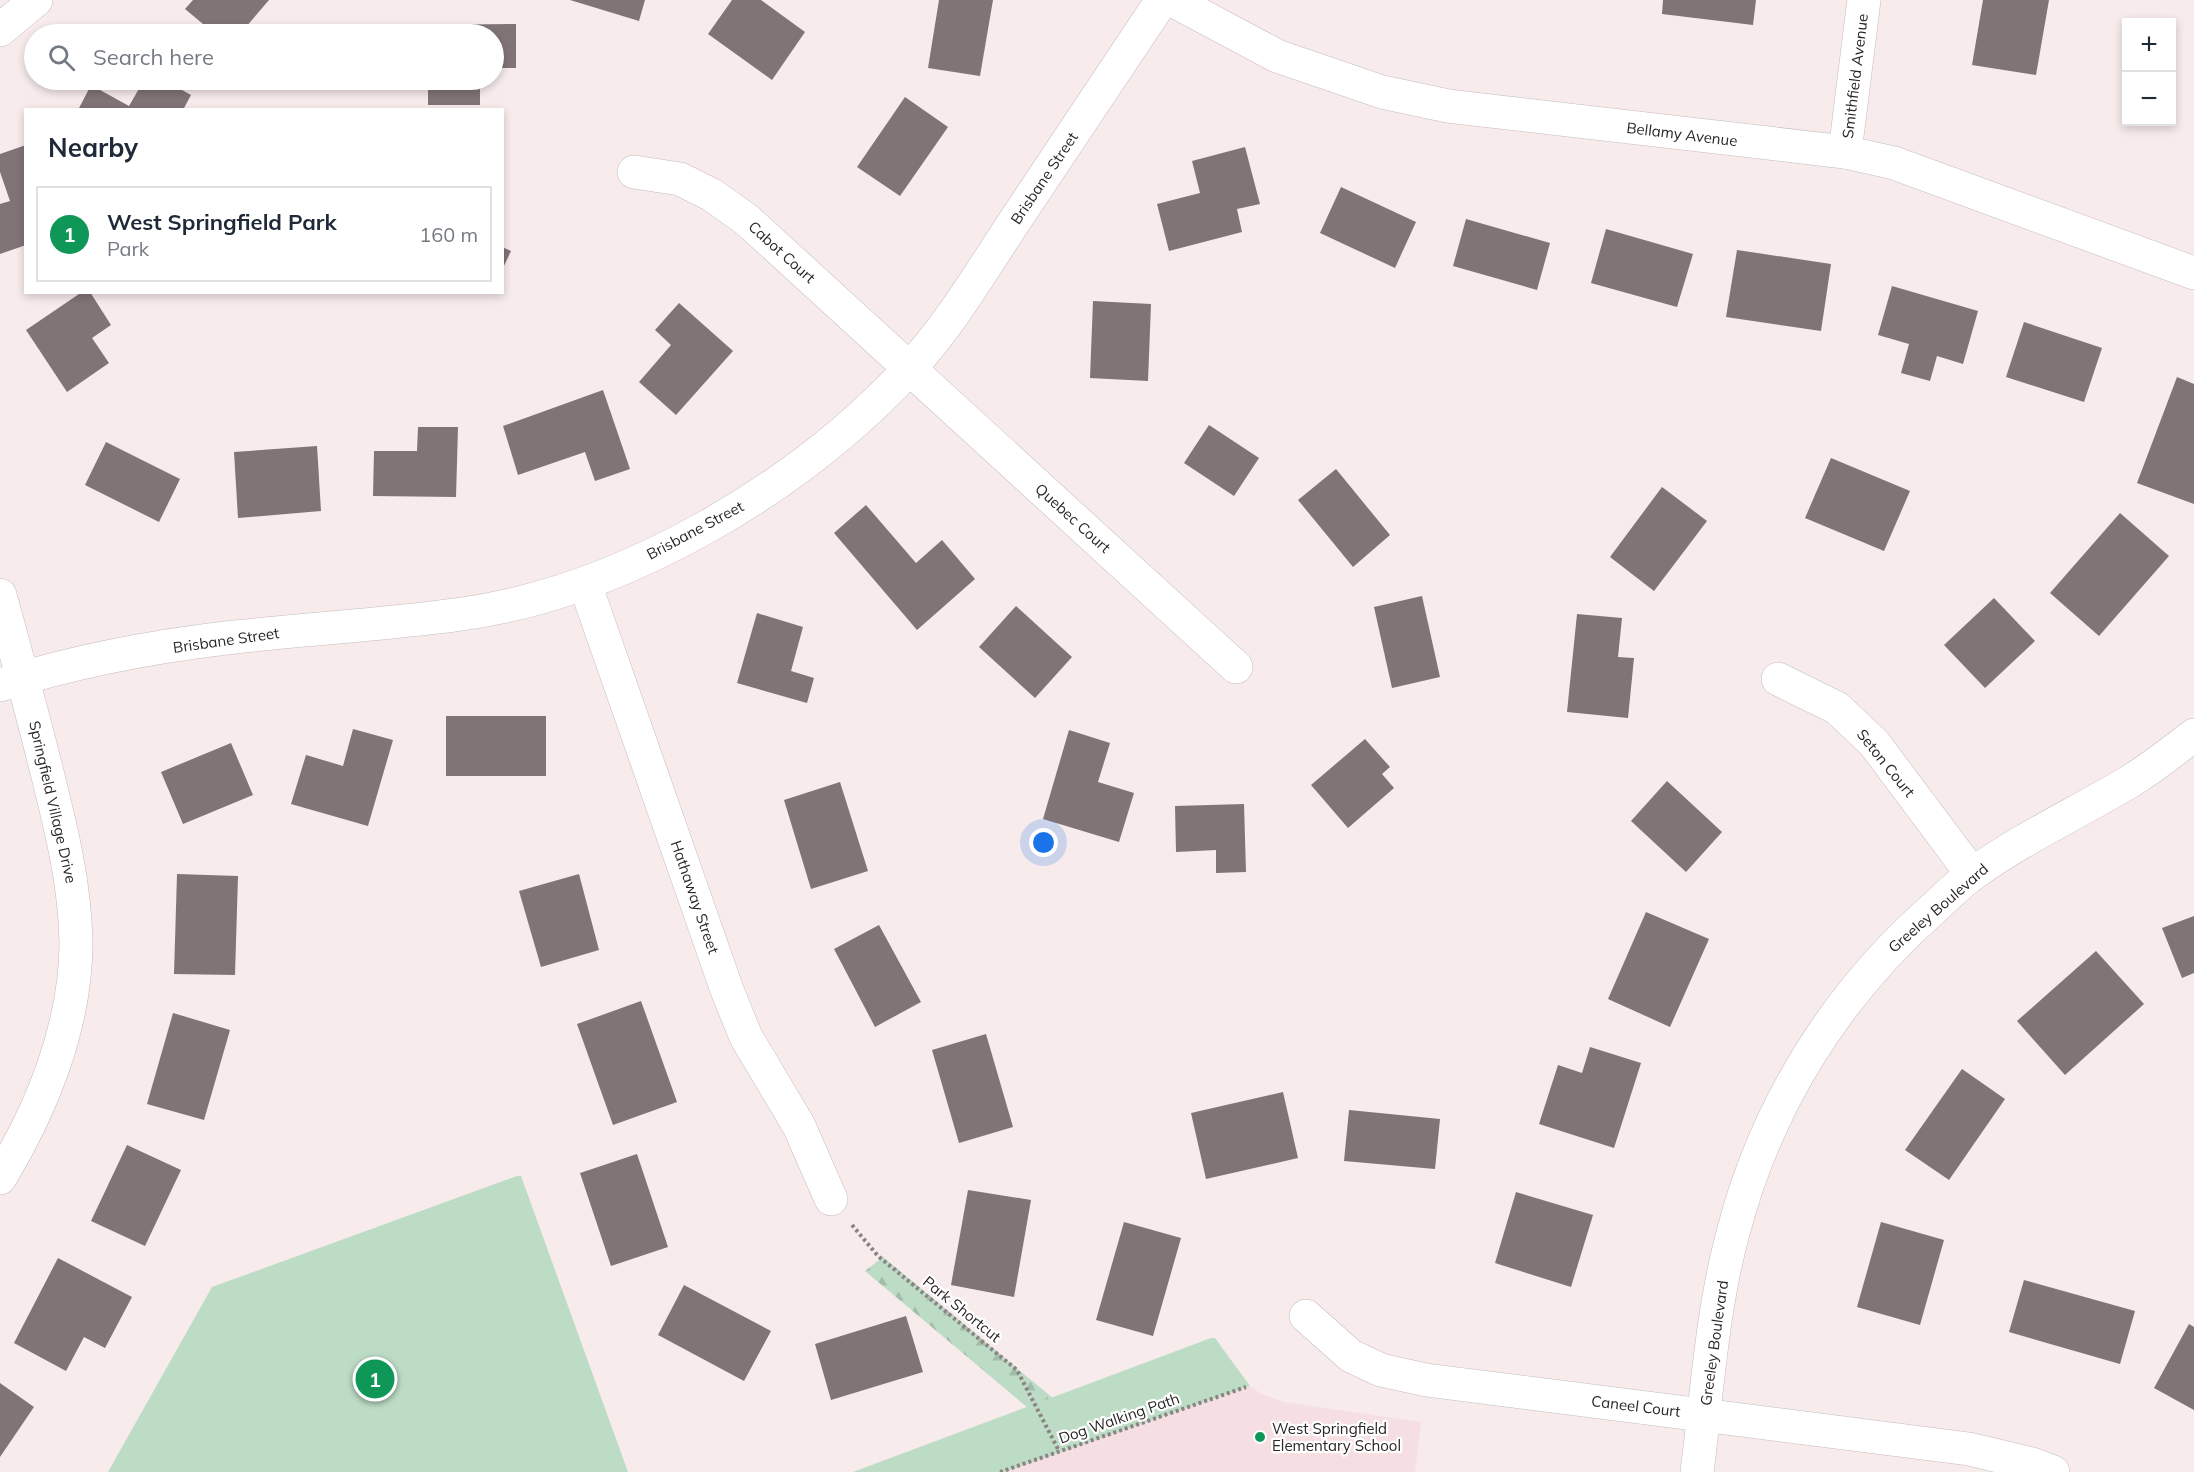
<!DOCTYPE html>
<meta charset="utf-8">
<style>
body{margin:0;font-family:Mulish,sans-serif;background:#f6f6f7;color:#1f2937}
.controls{position:absolute;right:18px;top:18px;display:grid;overflow:hidden;border-radius:0px;box-shadow:0 3px 9px #0003}
.controls button{width:54px;height:54px;display:grid;place-items:center;padding:0;border:0;border-bottom:2px solid #e0e1e3;background:#fff;color:#1f2937;font:30px sans-serif}
.you{position:absolute;left:1044px;top:843px;width:21px;height:21px;margin:-15px;border:4px solid #fff;border-radius:50%;background:#1a73e8;box-shadow:0 0 0 9px #1a73e833}
.badge{display:grid;place-items:center;width:39px;height:39px;border-radius:50%;background:#0f9757;color:#fff;font-size:20px;font-weight:700}
.pin{position:absolute;translate:-50% -50%;border:3px solid #fff;box-shadow:0 2px 6px #0006}
.list{margin:0;padding:0;list-style:none}
h2{display:flex;justify-content:space-between;align-items:center;height:78px;margin:0;padding:0 24px;font-size:26px}
h2 small{font-size:20px;font-weight:400;color:#747a83}
.list li{display:grid;grid-template-columns:39px 1fr auto;gap:18px;align-items:center;box-sizing:border-box;height:96px;margin:0 12px 12px;padding:0 12px;border:2px solid #e0e1e3;border-radius:0px}
.list b{display:block;font-size:22px;white-space:nowrap}
.list p{margin:0;font-size:20px;white-space:nowrap;color:#747a83}
.list em{font-size:20px;font-style:normal;color:#747a83}
.icon{flex:none;width:33px;height:33px;fill:none;stroke:currentColor;stroke-width:2;stroke-linecap:round;stroke-linejoin:round}
.map{position:relative;flex:none;width:2194px;height:1472px;overflow:hidden}
.search{position:absolute;background:#fff;box-shadow:0 3px 9px #0003;left:24px;top:24px;width:480px;height:66px;display:flex;align-items:center;gap:15px;box-sizing:border-box;padding:0 21px;border-radius:33px;color:#747a83;font-size:22px}
.panel{position:absolute;background:#fff;box-shadow:0 3px 9px #0003;left:24px;top:108px;width:480px;height:186px;border-radius:0px}
.map>svg:first-child{display:block}
.built{fill:#f5dfe2}
.forest{fill:url(#forest-firs)}
.park{fill:#bddcc6}
.building{fill:#807476}
.lines{fill:none;stroke-linecap:round;stroke-linejoin:round}
.minor-casing{stroke:#c7bbbd;stroke-width:34}
.tertiary-casing{stroke:#c7bbbd;stroke-width:34}
.primary-casing{stroke:#c7bbbd;stroke-width:34}
.path{stroke:#8a8283;stroke-width:4;stroke-dasharray:3 3;stroke-linecap:butt}
.minor{stroke:#fff;stroke-width:33}
.tertiary{stroke:#fff;stroke-width:33}
.primary{stroke:#fff;stroke-width:33}
.poi-dot{fill:#0f9757;stroke:#fff;stroke-width:2}
.labels{text-anchor:middle;dominant-baseline:central;stroke-width:4.5;stroke-linejoin:round;paint-order:stroke}
.street-label{font-size:15px;fill:#2a2526;stroke:#fff}
.poi-label{font-size:15px;fill:#2a2526;stroke:#fff;text-anchor:start}
</style>
<div class="map">
<svg width="2194" height="1472" viewBox="0 0 2194 1472">
<defs>
<pattern id="forest-firs" width="22" height="20" patternUnits="userSpaceOnUse" patternTransform="scale(1.5)"><rect width="22" height="20" fill="#bddcc6"/><path d="M5 1l3.5 6h-7zM16 11l3.5 6h-7z" fill="#a3bdaa"/></pattern>
</defs>
<rect width="100%" height="100%" fill="#f7ebec"/>
<path class="built" d="M1250,1386L1261,1394L1284,1402L1421,1422L1415,1472H1000Z"/>
<path class="forest" d="M883,1257L1054,1399L1028,1408L865,1271Z"/>
<g class="park">
<path d="M517,1176H521L628,1472H108L212,1287Z"/>
<path d="M1211,1338H1215L1250,1386L1004,1472H853Z"/>
</g>
<g class="building">
<path d="M193,0H269L240,34H215L185,9Z"/>
<path d="M570,0H645L639,21Z"/>
<path d="M732,0H761L805,32L772,80L708,34Z"/>
<path d="M939,0H993L980,76L928,68Z"/>
<path d="M1663,0H1756L1753,25L1662,14Z"/>
<path d="M1983,0H2049L2036,75L1972,65Z"/>
<path d="M516,24V68H494V34H427V25Z"/>
<path d="M144,80H164L191,95L183,110H78L91,85L129,106Z"/>
<rect x="428" y="80" width="52" height="25"/>
<path d="M905,97L948,127L900,196L857,167Z"/>
<path d="M26,145V245L0,254V204L10,201L0,172V154Z"/>
<path d="M1245,147L1260,204L1237,209L1242,232L1169,251L1157,204L1200,193L1192,161Z"/>
<path d="M1341,187L1416,222L1395,268L1320,233Z"/>
<path d="M1466,219L1550,243L1537,290L1453,266Z"/>
<path d="M1606,229L1693,254L1677,307L1591,283Z"/>
<path d="M502,247L511,251L502,270Z"/>
<path d="M1737,250L1831,264L1821,331L1726,317Z"/>
<path d="M1892,286L1978,311L1963,364L1937,356L1930,381L1901,373L1909,344L1878,335Z"/>
<path d="M82,292H90L111,325L92,338L109,363L67,392L26,330Z"/>
<path d="M1093,301L1151,304L1148,381L1090,378Z"/>
<path d="M679,303L733,351L676,415L639,382L671,345L655,330Z"/>
<path d="M2024,322L2102,348L2084,402L2006,377Z"/>
<path d="M2177,377L2194,384V504L2137,483Z"/>
<path d="M603,390L630,469L595,481L585,452L518,475L503,426Z"/>
<path d="M1209,425L1259,458L1234,496L1184,463Z"/>
<path d="M418,427H458L456,497L373,496L374,451H417Z"/>
<path d="M106,442L180,479L159,522L85,485Z"/>
<path d="M317,446L321,511L238,518L234,452Z"/>
<path d="M1831,458L1910,491L1884,551L1805,518Z"/>
<path d="M1336,469L1390,535L1353,567L1298,500Z"/>
<path d="M1662,487L1707,521L1654,591L1610,557Z"/>
<path d="M866,505L916,563L942,540L975,579L917,630L834,533Z"/>
<path d="M2120,513L2169,556L2099,636L2050,593Z"/>
<path d="M1422,596L1440,677L1392,688L1374,607Z"/>
<path d="M1994,598L2035,641L1985,688L1944,645Z"/>
<path d="M1016,606L1072,657L1035,698L979,647Z"/>
<path d="M757,613L803,627L791,671L814,678L807,703L737,683Z"/>
<path d="M1577,614L1622,618L1618,657L1634,658L1628,718L1567,712Z"/>
<rect x="446" y="716" width="100" height="60"/>
<path d="M353,729L393,740L368,826L291,804L306,755L343,766Z"/>
<path d="M1069,730L1110,743L1098,782L1134,793L1119,842L1043,819Z"/>
<path d="M1365,739L1390,767L1382,774L1394,788L1348,828L1311,785Z"/>
<path d="M231,743L253,795L183,824L161,772Z"/>
<path d="M1667,781L1722,832L1686,872L1631,821Z"/>
<path d="M840,782L868,871L811,889L784,800Z"/>
<path d="M1244,804L1246,872L1216,873V850L1176,852L1175,806Z"/>
<path d="M177,874L238,876L235,975L174,974Z"/>
<path d="M579,874L599,950L541,967L519,891Z"/>
<path d="M1646,912L1709,939L1670,1027L1608,999Z"/>
<path d="M2194,916V973L2182,978L2162,928Z"/>
<path d="M879,925L921,1002L875,1027L834,949Z"/>
<path d="M2096,951L2144,1004L2065,1075L2017,1021Z"/>
<path d="M641,1001L677,1102L613,1125L577,1024Z"/>
<path d="M173,1013L230,1030L204,1120L147,1104Z"/>
<path d="M986,1034L1013,1127L959,1143L932,1050Z"/>
<path d="M1590,1047L1641,1063L1614,1148L1539,1124L1558,1065L1582,1073Z"/>
<path d="M1962,1069L2005,1099L1949,1180L1905,1150Z"/>
<path d="M1283,1092L1298,1158L1206,1179L1191,1113Z"/>
<path d="M1349,1110L1440,1119L1435,1169L1344,1161Z"/>
<path d="M127,1145L181,1170L145,1246L91,1221Z"/>
<path d="M637,1154L668,1247L611,1266L580,1173Z"/>
<path d="M968,1190L1031,1200L1014,1297L951,1285Z"/>
<path d="M1516,1192L1593,1215L1571,1287L1495,1263Z"/>
<path d="M1124,1222L1181,1238L1153,1336L1096,1320Z"/>
<path d="M1881,1222L1944,1240L1920,1325L1857,1307Z"/>
<path d="M58,1258L132,1297L105,1348L84,1337L66,1371L14,1343Z"/>
<path d="M2024,1280L2135,1311L2120,1364L2009,1332Z"/>
<path d="M684,1285L771,1331L744,1381L658,1335Z"/>
<path d="M906,1316L923,1372L831,1400L815,1344Z"/>
<path d="M2189,1324L2194,1327V1410L2154,1388Z"/>
<path d="M0,1383L34,1407L0,1457Z"/>
</g>
<g class="lines">
<defs>
<g id="minor">
<path d="M1172,0L1277,56L1382,92L1448,106L1845,152L1894,163L2194,273"/>
<path d="M1845,152L1864,0"/>
<path d="M634,172L680,179L712,195L747,220L1236,667"/>
<path d="M585,584L727,990L746,1037L799,1126L831,1199"/>
<path d="M0,595C16,654 32,712 47,772C61,828 75,884 76,942C76,1025 42,1109 0,1178"/>
<path d="M1778,679L1837,708L1874,743L1972,874"/>
<path d="M0,685C72,662 150,647 226,638C304,629 384,625 462,614C625,591 799,488 909,369C950,325 981,272 1014,222C1063,148 1112,74 1162,0"/>
<path d="M1306,1316L1351,1356L1381,1370L1426,1380L1969,1449L2032,1464L2053,1472"/>
</g>
<path id="tertiary" d="M1697,1472C1707,1393 1712,1310 1733,1233C1766,1106 1836,994 1934,908C1947,896 1960,883 1974,873C2023,838 2077,813 2129,782C2152,768 2173,751 2194,735"/>
<path id="primary" d="M0,30L36,0"/>
</defs>
<use href="#minor" class="minor-casing"/>
<use href="#tertiary" class="tertiary-casing"/>
<use href="#primary" class="primary-casing"/>
<g class="path">
<path d="M852,1225L878,1256L1017,1370L1059,1451"/>
<path d="M1000,1472L1246,1387"/>
</g>
<use href="#minor" class="minor"/>
<use href="#tertiary" class="tertiary"/>
<use href="#primary" class="primary"/>
</g>
<circle class="poi-dot" cx="1260" cy="1437" r="6"/>
<g class="labels">
<g class="street-label">
<text transform="translate(1855 76) rotate(-83)">Smithfield Avenue</text>
<text transform="translate(1682 134) rotate(7)">Bellamy Avenue</text>
<text transform="translate(1044 178) rotate(-56)">Brisbane Street</text>
<text transform="translate(782 252) rotate(42)">Cabot Court</text>
<text transform="translate(1073 518) rotate(42)">Quebec Court</text>
<text transform="translate(695 530) rotate(-28)">Brisbane Street</text>
<text transform="translate(226 640) rotate(-8)">Brisbane Street</text>
<text transform="translate(1886 763) rotate(51)">Seton Court</text>
<text transform="translate(53 802) rotate(77)">Springfield Village Drive</text>
<text transform="translate(695 897) rotate(71)">Hathaway Street</text>
<text transform="translate(1938 908) rotate(-41)">Greeley Boulevard</text>
<text transform="translate(962 1309) rotate(39)">Park Shortcut</text>
<text transform="translate(1714 1343) rotate(-82)">Greeley Boulevard</text>
<text transform="translate(1636 1406) rotate(7)">Caneel Court</text>
<text transform="translate(1119 1418) rotate(-19)">Dog Walking Path</text>
</g>
<g class="poi-label">
<text x="1272" y="1428">West Springfield<tspan x="1272" dy="17">Elementary School</tspan></text>
</g>
</g>
</svg>
<div class="controls">
<button>+</button>
<button>−</button>
</div>
<div class="you"></div>
<div class="pin badge" style="left:375px;top:1379px">1</div>
<div class="search"><svg class="icon" aria-label="search" viewBox="0 0 24 24"><circle cx="10" cy="10" r="6"/><path d="M15 15l6 6"/></svg>Search here</div>
<section class="panel">
<h2>Nearby<small></small></h2>
<ul class="list">
<li><span class="badge">1</span><div><b>West Springfield Park</b><p>Park</p></div><em>160 m</em></li>
</ul>
</section>
</div>
